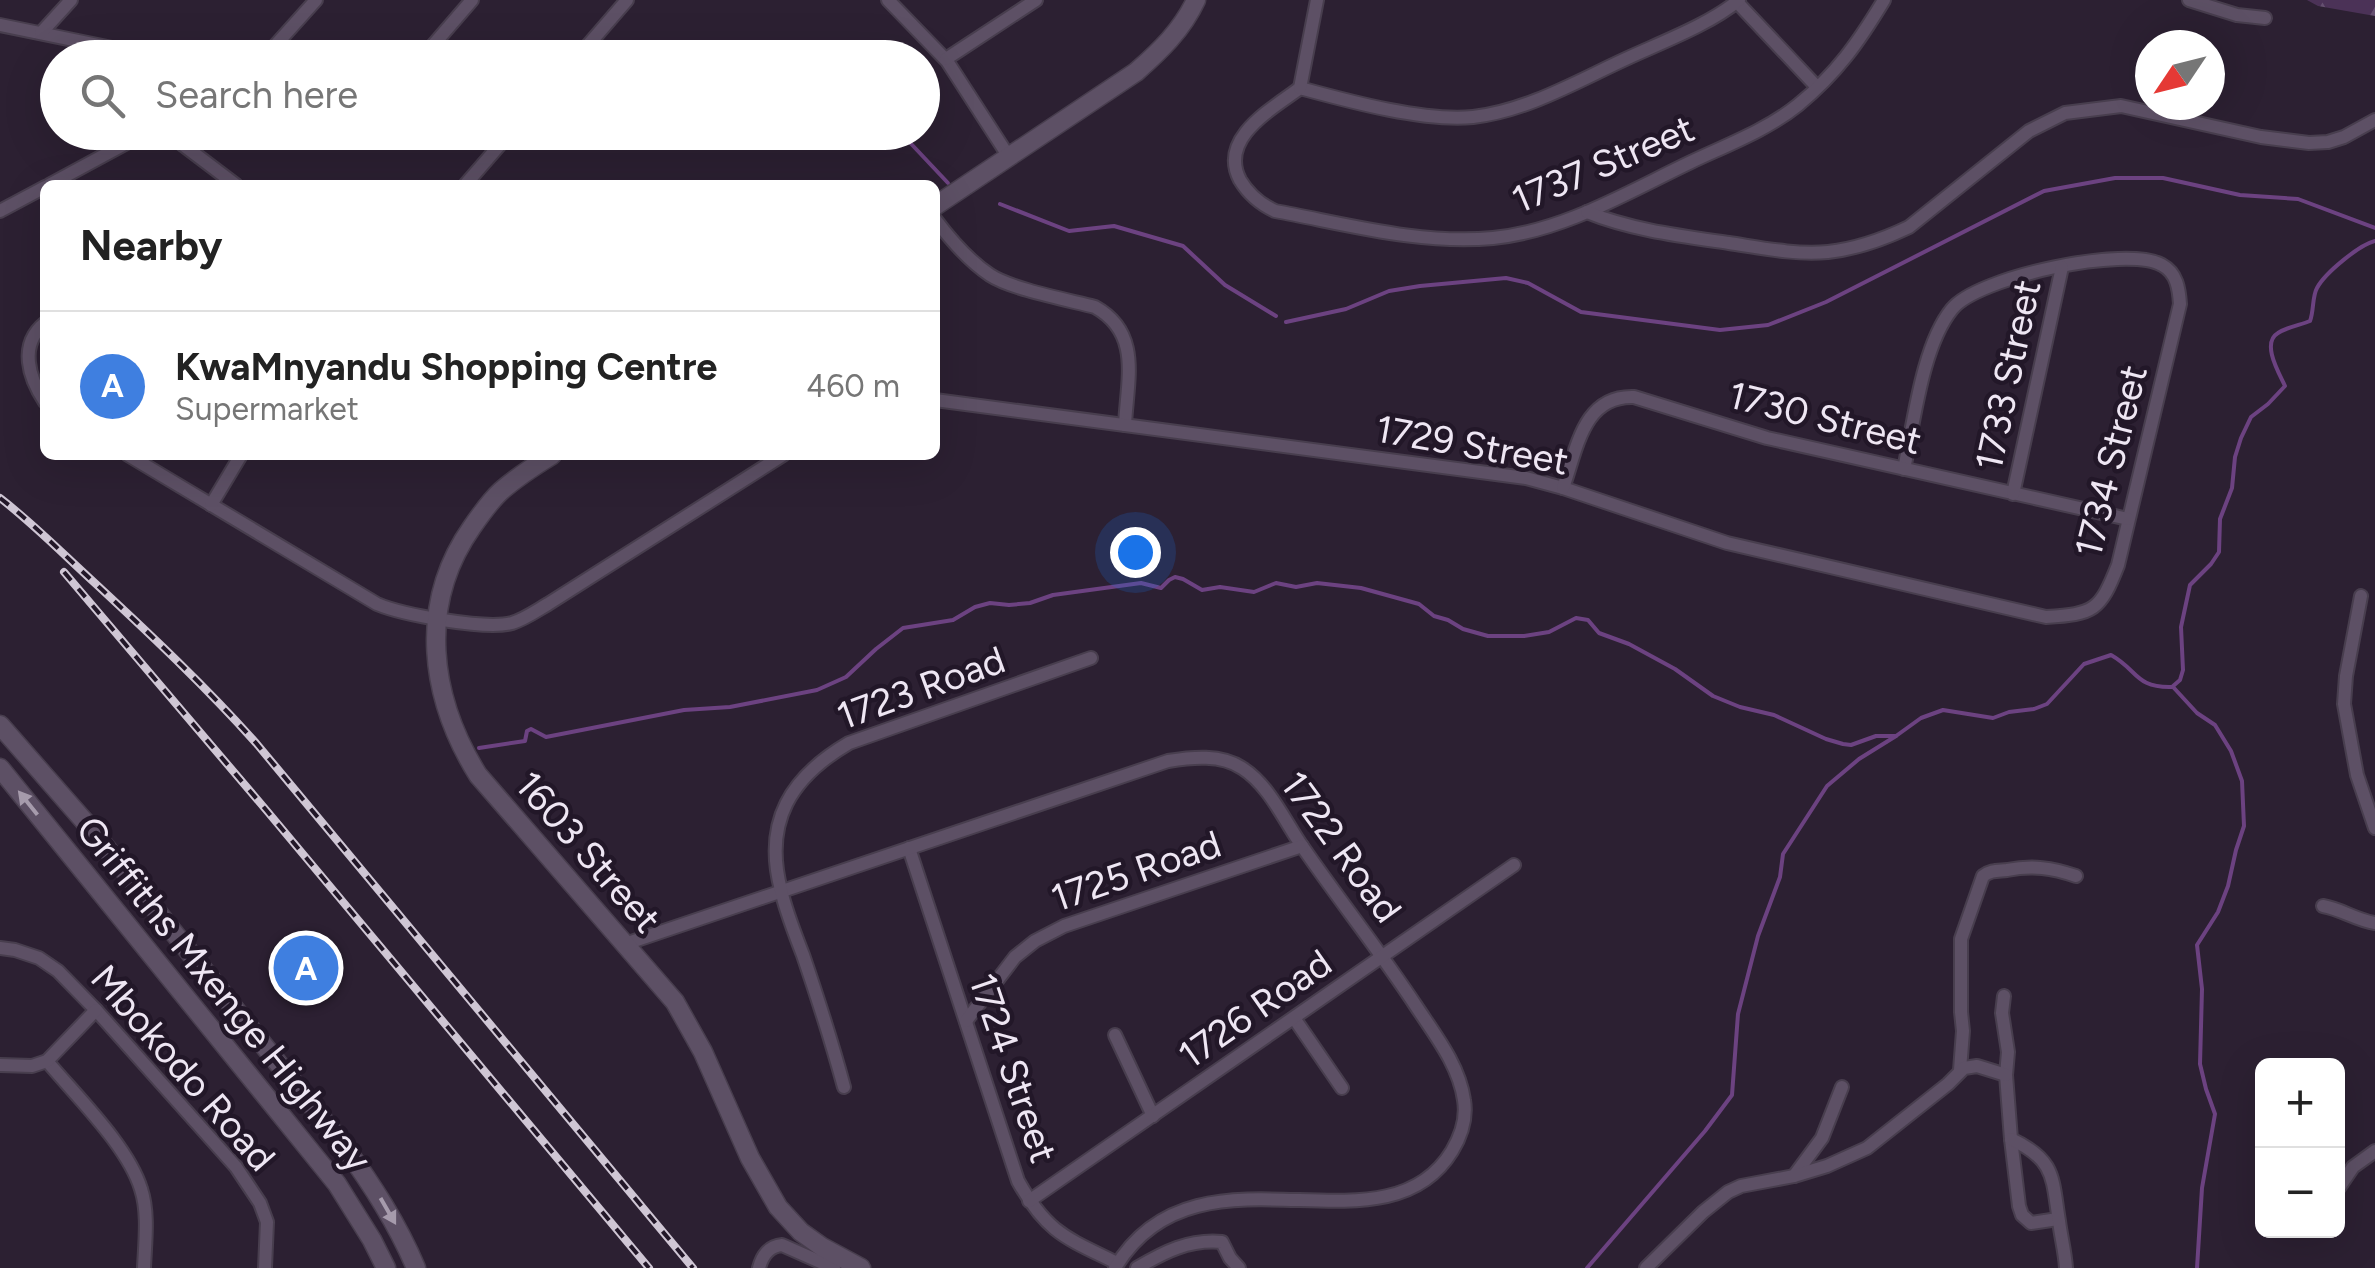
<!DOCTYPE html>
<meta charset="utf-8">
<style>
body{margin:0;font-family:Figtree,sans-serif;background:#f2f2f2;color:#222}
.controls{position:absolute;right:30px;bottom:30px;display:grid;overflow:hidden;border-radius:15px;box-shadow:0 10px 40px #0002}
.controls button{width:90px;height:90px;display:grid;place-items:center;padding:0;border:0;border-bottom:2px solid #e0e0e0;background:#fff;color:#222;font:50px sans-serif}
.compass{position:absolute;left:2135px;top:30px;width:90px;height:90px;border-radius:50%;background:#fff;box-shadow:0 10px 40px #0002;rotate:235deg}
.you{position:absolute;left:1135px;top:552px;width:35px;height:35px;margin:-25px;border:8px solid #fff;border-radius:50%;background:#1a73e8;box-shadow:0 0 0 15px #1a73e833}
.badge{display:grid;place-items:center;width:65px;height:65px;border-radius:50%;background:#b45309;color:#fff;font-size:32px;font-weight:700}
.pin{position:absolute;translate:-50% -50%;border:5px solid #fff;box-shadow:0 2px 10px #0006}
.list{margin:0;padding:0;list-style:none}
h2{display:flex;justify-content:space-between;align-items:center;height:130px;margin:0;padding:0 40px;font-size:42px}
h2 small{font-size:32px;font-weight:400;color:#767676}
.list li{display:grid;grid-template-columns:65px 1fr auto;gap:30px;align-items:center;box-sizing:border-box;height:150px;padding:0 40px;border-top:2px solid #e0e0e0}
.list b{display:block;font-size:38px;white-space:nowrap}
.list p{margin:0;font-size:32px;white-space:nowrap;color:#767676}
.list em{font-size:32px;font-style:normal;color:#767676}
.icon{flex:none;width:55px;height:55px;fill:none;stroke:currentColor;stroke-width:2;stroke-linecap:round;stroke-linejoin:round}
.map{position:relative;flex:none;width:2375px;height:1268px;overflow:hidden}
.search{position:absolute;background:#fff;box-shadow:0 10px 40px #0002;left:40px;top:40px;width:900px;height:110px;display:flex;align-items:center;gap:25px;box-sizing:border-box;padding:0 35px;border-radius:55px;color:#767676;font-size:38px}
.panel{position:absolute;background:#fff;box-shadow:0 10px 40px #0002;left:40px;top:180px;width:900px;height:280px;border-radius:15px}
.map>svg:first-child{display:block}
.forest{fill:url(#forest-firs)}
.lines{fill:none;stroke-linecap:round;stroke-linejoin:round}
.stream{stroke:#6c4281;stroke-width:4}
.street-casing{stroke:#483e4e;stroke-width:16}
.secondary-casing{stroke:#483e4e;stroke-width:21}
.street{stroke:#5d5065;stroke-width:12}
.secondary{stroke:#5d5065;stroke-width:18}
.rail-casing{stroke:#cfc6d4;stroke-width:8}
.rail{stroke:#221728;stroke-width:4;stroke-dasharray:11;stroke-linecap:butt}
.oneway{fill:#a69bac}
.labels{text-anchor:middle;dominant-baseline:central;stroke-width:9;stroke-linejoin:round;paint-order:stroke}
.street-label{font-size:38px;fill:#eee6f3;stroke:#221728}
</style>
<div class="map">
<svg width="2375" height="1268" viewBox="0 0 2375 1268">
<defs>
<pattern id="forest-firs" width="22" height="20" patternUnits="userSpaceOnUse" patternTransform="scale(2.5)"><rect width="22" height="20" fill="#4b3257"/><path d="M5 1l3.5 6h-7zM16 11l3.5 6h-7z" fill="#655070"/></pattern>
</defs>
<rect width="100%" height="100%" fill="#2c2032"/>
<path class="forest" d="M2307,0H2375V16L2318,6Z"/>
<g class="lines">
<g class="stream">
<path d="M900,132L948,183"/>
<path d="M567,135L574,132"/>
<path d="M1000,204L1069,231L1114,226L1183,246L1225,285L1276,316"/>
<path d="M1286,322L1346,309L1389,291L1420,286L1506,278L1528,283L1581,312L1720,330L1768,325L1826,302L2044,191L2115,178H2163L2240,195L2298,199L2375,228"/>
<path d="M2174,688L2197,713L2215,725L2231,751L2242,781L2244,826L2236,850L2228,886L2218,912L2197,945L2202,989L2200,1064L2206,1089L2215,1114L2202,1188L2197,1268"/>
<path d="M479,748L525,741L527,731L531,729L546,737L684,710L730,707L817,690L846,677L876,649L903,628L953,620L975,607L990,603L1009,605L1030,603L1053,595L1141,583L1161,588L1169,580L1175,577L1183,579L1202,590L1220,587L1254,592L1276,583L1296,587L1317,583L1361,588L1419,604L1434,616L1448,620L1463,629L1488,636H1524L1549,632L1576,618L1588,620L1599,633L1629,644L1675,669L1713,696L1740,707L1774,715L1826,739L1843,744L1851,745L1876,736H1896L1921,718L1943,710L1993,718L2009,712L2034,709L2047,704L2084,664L2111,655C2138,670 2135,688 2172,687L2180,680L2183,670L2181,627L2190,585L2211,564L2219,552L2220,519L2232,488L2235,457L2241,438L2251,417L2268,404L2285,386C2279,373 2261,343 2278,333C2287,327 2300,325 2310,321C2314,311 2312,297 2317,288C2325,273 2359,245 2375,241"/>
<path d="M1587,1268L1705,1131L1732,1095L1738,1014L1758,936L1780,877L1783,854L1827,786L1859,759L1896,736"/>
</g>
<defs>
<g id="street">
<path d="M888,0L947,61L1009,157"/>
<path d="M1735,0L1817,87"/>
<path d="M2189,0L2237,15L2265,18"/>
<path d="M0,25L161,58"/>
<path d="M41,33L71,0"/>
<path d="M264,58L316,0"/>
<path d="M422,58L472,0"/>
<path d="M577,58L627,0"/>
<path d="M946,59L1036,0"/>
<path d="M1300,88C1272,109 1218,138 1240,180C1249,195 1260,204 1275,211C1346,224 1421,245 1493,238C1564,231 1628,192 1691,162C1727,145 1767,130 1798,105C1837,73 1858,43 1884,0"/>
<path d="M1300,88C1348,101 1424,122 1473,117C1528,111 1581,79 1630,57C1665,41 1710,24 1739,0"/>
<path d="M1300,88L1317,0"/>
<path d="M166,132L236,185"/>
<path d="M49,185L147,132"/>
<path d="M465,185L511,132"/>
<path d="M0,211L45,187"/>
<path d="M1587,212C1631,230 1681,236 1729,243C1762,248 1795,255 1828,252C1856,249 1884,239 1909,227L2029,131L2065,113L2121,106L2261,137L2309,143L2328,142L2344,137L2375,120"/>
<path d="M935,219C950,239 969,261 990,275C1011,289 1068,300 1095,307C1142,333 1127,380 1125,425"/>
<path d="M45,323C18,345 29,378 45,402"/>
<path d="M935,400L1526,478L1563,488L1727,543L2046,617C2094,614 2100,611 2118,565L2180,304C2179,289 2177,273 2162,265C2127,245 1977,277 1952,309C1922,346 1914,422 1904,469"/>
<path d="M128,455L377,604C403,615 486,630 512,623C525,619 536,611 548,604L783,455"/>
<path d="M1563,488C1577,449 1583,395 1634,397L1767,438L2128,519"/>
<path d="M2013,494L2062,267"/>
<path d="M211,505L241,455"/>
<path d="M2361,596L2346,676L2344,704L2357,775L2375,828"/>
<path d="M909,848L1018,1181C1047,1233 1066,1238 1117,1263"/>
<path d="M2323,906C2341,909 2356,920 2375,923"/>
<path d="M625,944L1168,761C1192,757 1221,754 1242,768C1269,785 1284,820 1302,846C1339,900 1380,951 1416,1006C1435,1035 1459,1065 1464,1100C1467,1118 1461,1136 1452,1151C1384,1263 1197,1130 1115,1268"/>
<path d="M0,948L15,950L39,958L58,971L96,1010L236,1167L260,1203L267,1222L265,1268"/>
<path d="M2004,996L2002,1013L2008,1052L2006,1075L2011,1139L2019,1206L2022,1215L2031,1223L2058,1219"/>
<path d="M1294,1018L1342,1088"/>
<path d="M966,1021L1015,957L1035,941L1064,926L1302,846"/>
<path d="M1115,1035L1153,1116"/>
<path d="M47,1061C76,1096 128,1146 141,1189C149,1213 145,1243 144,1268"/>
<path d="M0,1065L32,1066L47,1061L96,1010"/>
<path d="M1960,1070L1963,1031L1961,1012V939L1983,876C1991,870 1997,871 2007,870C2033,865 2052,868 2076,876"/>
<path d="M844,1087C832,1043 818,999 803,955C795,934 786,912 781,890C763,821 791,777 849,743L1091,658"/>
<path d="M2011,1139C2056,1160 2052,1178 2059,1221C2061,1237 2065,1252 2066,1268"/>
<path d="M1794,1176L1822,1138L1842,1087"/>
<path d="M2338,1189L2353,1167L2375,1151"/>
<path d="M1029,1201L1514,865"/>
<path d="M759,1268C762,1256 769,1246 782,1245L834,1268"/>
<path d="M1137,1268C1164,1252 1189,1239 1222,1242L1230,1258L1239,1268"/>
<path d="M1646,1268L1703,1212L1728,1192L1741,1186L1794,1176L1827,1166L1867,1148L1948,1084L1964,1068L1977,1066L2006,1075"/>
</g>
<g id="secondary">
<path d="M935,206L1136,72C1160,51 1182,30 1196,0"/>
<path d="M552,455C534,466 517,477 501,491C490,501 481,514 472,527C417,605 430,698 478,775L675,1002L703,1052L750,1158L778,1207L801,1232L822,1247L861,1268"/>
<path d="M0,725L92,830L344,1146C372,1185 397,1223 416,1268"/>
<path d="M0,768L337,1184L372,1240L386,1268"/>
</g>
</defs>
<use href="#street" class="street-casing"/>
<use href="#secondary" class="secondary-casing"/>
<use href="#street" class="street"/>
<use href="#secondary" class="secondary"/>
<defs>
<g id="rail">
<path d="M0,498C35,525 65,556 97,585C152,636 206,687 256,743L693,1268"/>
<path d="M64,572L267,811L649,1268"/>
</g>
</defs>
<use href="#rail" class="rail-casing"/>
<use href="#rail" class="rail"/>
</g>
<defs><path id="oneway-solid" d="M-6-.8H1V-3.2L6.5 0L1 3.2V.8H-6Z" transform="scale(2.5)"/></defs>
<g class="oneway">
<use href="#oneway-solid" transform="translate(28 803) rotate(-129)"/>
<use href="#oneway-solid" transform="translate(388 1211) rotate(60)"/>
</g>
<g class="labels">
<g class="street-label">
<text transform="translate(1603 164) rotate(-23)">1737 Street</text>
<text transform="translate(2008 375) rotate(-78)">1733 Street</text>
<text transform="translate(1825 418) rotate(14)">1730 Street</text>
<text transform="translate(1472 445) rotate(10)">1729 Street</text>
<text transform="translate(2111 461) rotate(-76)">1734 Street</text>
<text transform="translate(921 688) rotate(-20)">1723 Road</text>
<text transform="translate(1341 847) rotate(54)">1722 Road</text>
<text transform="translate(588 852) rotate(49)">1603 Street</text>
<text transform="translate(1136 871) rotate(-19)">1725 Road</text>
<text transform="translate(224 994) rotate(51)">Griffiths Mxenge Highway</text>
<text transform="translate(1255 1009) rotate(-35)">1726 Road</text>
<text transform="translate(183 1068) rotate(49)">Mbokodo Road</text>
<text transform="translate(1013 1068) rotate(71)">1724 Street</text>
</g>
</g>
</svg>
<div class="controls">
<button>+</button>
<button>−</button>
</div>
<svg class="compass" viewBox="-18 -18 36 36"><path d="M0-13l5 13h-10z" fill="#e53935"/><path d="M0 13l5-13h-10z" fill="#767676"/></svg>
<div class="you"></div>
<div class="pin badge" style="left:306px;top:968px;background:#3f7fe0">A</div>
<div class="search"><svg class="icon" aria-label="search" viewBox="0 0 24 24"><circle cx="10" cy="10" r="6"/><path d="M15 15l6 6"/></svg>Search here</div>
<section class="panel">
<h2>Nearby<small></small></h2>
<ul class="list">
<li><span class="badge" style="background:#3f7fe0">A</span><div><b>KwaMnyandu Shopping Centre</b><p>Supermarket</p></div><em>460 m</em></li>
</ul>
</section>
</div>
